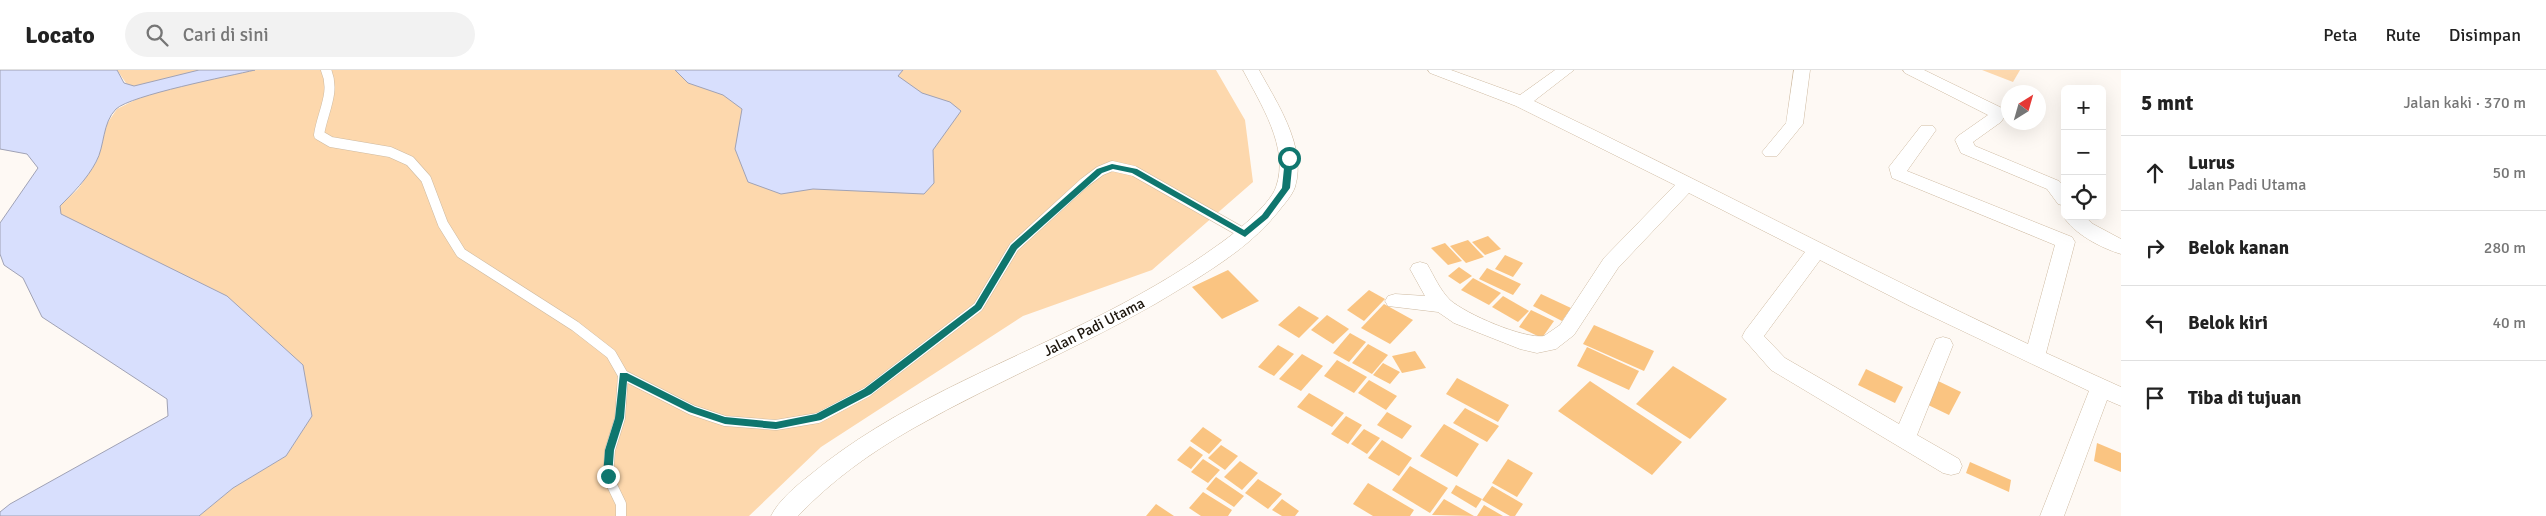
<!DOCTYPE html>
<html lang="id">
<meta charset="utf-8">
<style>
body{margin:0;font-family:Signika,sans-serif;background:#f2f2f2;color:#222}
.controls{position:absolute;right:15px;top:15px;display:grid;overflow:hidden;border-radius:8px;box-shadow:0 5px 20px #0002}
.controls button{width:45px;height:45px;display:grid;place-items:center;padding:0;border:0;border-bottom:1px solid #e0e0e0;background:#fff;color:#222;font:25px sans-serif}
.compass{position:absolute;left:2001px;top:15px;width:45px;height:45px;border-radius:50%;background:#fff;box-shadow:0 5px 20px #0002;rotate:37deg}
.stop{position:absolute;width:15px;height:15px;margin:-11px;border:4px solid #0f766e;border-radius:50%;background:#fff}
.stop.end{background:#0f766e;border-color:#fff;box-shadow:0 1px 5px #0008}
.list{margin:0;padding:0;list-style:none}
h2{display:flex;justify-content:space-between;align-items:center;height:65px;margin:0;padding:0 20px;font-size:21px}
h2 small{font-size:16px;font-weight:400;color:#767676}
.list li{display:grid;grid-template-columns:32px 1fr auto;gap:15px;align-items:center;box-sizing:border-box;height:75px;padding:0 20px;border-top:1px solid #e0e0e0}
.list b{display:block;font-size:19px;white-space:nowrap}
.list p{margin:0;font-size:16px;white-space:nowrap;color:#767676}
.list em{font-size:16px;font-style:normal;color:#767676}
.icon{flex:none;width:28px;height:28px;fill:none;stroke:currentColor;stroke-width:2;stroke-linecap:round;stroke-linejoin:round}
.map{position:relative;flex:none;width:2121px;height:446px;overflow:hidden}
header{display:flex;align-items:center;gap:30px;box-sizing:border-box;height:70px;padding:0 25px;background:#fff;border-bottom:1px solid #e0e0e0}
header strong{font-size:24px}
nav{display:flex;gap:28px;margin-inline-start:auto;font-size:18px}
.search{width:350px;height:45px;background:#f2f2f2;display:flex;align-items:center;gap:12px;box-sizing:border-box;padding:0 18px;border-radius:28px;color:#767676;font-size:19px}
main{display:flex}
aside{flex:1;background:#fff}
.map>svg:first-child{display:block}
.green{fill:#fdd8ad}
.water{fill:#d8dffd;stroke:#a0a2b5}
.building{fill:#fac481}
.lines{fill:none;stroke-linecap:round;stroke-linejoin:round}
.service-casing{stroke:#cebaa1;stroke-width:11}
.minor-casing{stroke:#cebaa1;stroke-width:1}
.service{stroke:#fff;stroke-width:10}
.minor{fill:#fff;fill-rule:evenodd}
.route{fill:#0f766e}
.labels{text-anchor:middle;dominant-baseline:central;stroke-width:4;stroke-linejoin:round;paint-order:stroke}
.street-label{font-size:15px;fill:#1c150c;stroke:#fff}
</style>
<header>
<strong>Locato</strong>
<div class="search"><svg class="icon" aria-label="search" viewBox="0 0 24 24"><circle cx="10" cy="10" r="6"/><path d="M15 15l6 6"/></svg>Cari di sini</div>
<nav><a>Peta</a><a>Rute</a><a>Disimpan</a></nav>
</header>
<main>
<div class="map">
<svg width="2121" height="446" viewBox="0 0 2121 446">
<rect width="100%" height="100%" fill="#fef9f4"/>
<g class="green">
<path d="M117,0H1216L1245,50L1253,112L1152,200L1023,246L821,377L749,446H199L233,418L286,386L312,346L60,144V136L78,119L97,91L106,55L117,39L137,29Z"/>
<path d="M1982,0H2020L2013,12Z"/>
</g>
<g class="water">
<path d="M0,0H117L124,13L134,16L199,0H255C230,6 131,25 116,39C102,53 105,76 96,92C87,109 73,123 60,136L61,144L227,226L303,295L312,346L286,386L233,418L199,446H0V442L10,434L168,346L167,329L42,247L23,208L4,195L0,184V153L38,98L27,84L0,79Z"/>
<path d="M675,0H903L898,6L922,23L950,32L961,41L933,80L934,113L924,124L813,119L781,124L748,112L735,79L742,39L723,25L688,13Z"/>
</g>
<g class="building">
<path d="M1488,166L1501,179L1485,185L1472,172Z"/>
<path d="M1468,170L1484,187L1466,193L1450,176Z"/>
<path d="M1445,173L1462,191L1448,195L1431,178Z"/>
<path d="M1505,185L1523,193L1513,207L1495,199Z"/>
<path d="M1459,197L1472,206L1460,214L1448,206Z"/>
<path d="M1487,198L1521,214L1513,225L1479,209Z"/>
<path d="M1228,200L1259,231L1222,249L1192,217Z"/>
<path d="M1473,208L1501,223L1489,235L1461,220Z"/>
<path d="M1369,220L1385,229L1364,251L1347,240Z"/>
<path d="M1541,224L1571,238L1562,251L1533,236Z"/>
<path d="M1503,226L1529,241L1518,252L1492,237Z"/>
<path d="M1384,234L1413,250L1390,274L1361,258Z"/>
<path d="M1299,236L1319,248L1299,268L1278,255Z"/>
<path d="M1531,240L1554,251L1542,268L1519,257Z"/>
<path d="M1327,245L1349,259L1333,274L1311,260Z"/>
<path d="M1594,255L1654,281L1644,301L1583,274Z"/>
<path d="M1350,263L1366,272L1349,292L1333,283Z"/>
<path d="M1368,274L1388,285L1372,304L1352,293Z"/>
<path d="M1278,275L1294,284L1274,306L1258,297Z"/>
<path d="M1587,277L1639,301L1629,320L1577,296Z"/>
<path d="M1415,281L1426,298L1402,303L1392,286Z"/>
<path d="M1302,284L1323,296L1301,321L1279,309Z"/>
<path d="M1337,290L1367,307L1354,323L1324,306Z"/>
<path d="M1383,293L1400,302L1390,314L1373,305Z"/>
<path d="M1673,296L1727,329L1690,369L1636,334Z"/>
<path d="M1866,299L1903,317L1895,333L1858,315Z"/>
<path d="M1457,308L1509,335L1498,352L1446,324Z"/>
<path d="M1369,310L1397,326L1386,340L1358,323Z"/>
<path d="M1936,310L1961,322L1949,345L1924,333Z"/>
<path d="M1590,311L1682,372L1652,405L1558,341Z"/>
<path d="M1309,323L1344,343L1332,357L1297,337Z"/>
<path d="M1465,338L1499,356L1487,372L1453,353Z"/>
<path d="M1387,342L1412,356L1402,369L1377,355Z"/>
<path d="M1346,346L1362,355L1348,374L1331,364Z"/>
<path d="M1444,354L1479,374L1457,407L1420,386Z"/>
<path d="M1203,357L1222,370L1209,384L1190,371Z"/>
<path d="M1364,359L1380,368L1367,384L1351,374Z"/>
<path d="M1382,370L1412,388L1399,406L1368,388Z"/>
<path d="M2097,373L2121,383V402L2094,391Z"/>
<path d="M1221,375L1238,386L1225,400L1208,388Z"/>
<path d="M1190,376L1203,385L1191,399L1177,390Z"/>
<path d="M1203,389L1220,400L1208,413L1191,402Z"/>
<path d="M1508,389L1533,403L1517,427L1492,413Z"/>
<path d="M1240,391L1258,403L1242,420L1224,407Z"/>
<path d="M1970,392L2011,410L2009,422L1966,403Z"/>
<path d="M1410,396L1448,418L1430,443L1392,420Z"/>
<path d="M1216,407L1244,426L1234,437L1206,419Z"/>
<path d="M1258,409L1282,424L1268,439L1245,423Z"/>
<path d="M1368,413L1414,440L1410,446H1373L1353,434Z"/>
<path d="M1456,415L1482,429L1476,438L1451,423Z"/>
<path d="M1492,416L1523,434L1515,446H1510L1482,430Z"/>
<path d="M1203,422L1232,440L1228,446H1201L1189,438Z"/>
<path d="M1282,429L1299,441L1295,446H1282L1272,440Z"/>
<path d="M1444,429L1474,446L1432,445Z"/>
<path d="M1156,434L1174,446H1146Z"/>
<path d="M1484,435L1503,446H1477Z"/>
</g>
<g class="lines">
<defs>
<g id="service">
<path d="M326,0C336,22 322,43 319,65L331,72L390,82L410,91L426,109L443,154L461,183L575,256L611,284L623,305L692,340L725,351L776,355L818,348L867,322L978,237L1014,177L1084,113L1100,101L1112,96L1134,101L1245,164"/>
<path d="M621,446V434L608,407L610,380L620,348L623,305"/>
</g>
<g id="minor">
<path d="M1243,0H1259C1277,33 1307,77 1295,117C1292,126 1284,134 1278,142C1254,172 1222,193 1190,213C1102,269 1003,307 912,359C870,383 831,411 798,446H771C779,430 796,416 810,405C893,336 995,298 1091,250C1135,228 1178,204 1218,175C1234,164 1270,135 1276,117C1290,78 1260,33 1243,0Z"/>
<path d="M1428,0H1451L1520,25L1555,0H1574L1534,31C1700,110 1861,196 2028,274L2055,175L1892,108L1889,97L1921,56H1933L1936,60L1907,101L2072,167L2075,172L2046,283L2121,317V336L2107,330L2064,446H2040L2089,321L1910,236L1820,190L1764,266L1785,288L1899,354L1936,269L1943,267L1950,269L1953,275L1917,365L1959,389L1962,396L1959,403L1951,405L1943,403L1771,300L1742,267L1745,261L1805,182L1689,123L1618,198L1574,265L1556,279L1537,283L1520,279L1454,253L1438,242L1388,236L1385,231L1388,226L1395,224L1425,226L1410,199L1413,194L1420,192L1427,194C1434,206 1440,220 1450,230C1466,244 1523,269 1544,266L1560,255L1604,188L1675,115L1516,36L1430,3Z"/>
<path d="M1794,0H1810L1803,54L1777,86H1765L1762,82L1786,53Z"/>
<path d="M1903,0H1924L2004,39L2007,43L2001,52L1973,72L1975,76L2059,111L2065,117V136L2058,134L2047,119L1961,83L1955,70L1958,66L1988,45L1905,3Z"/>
<path d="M2065,142V146H2084L2093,154L2121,169V184C2101,178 2074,164 2063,146Z"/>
</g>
</defs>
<use href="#service" class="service-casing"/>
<use href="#minor" class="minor-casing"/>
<use href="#service" class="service"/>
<use href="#minor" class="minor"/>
</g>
<path class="route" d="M1289,86L1293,88L1290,118L1268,148L1245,167L1132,103L1113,99L1102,103L1017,179L981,239L871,324L821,350L776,359L725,354L689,342L627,311L624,348L614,380L612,406L608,410L603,406L605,380L615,348L620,303H627L695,337L725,347L776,352L816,344L864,319L975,235L1011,175L1097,99L1112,94L1137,99L1244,160L1262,145L1282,118L1285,88Z"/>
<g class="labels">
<g class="street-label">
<text transform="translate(1094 257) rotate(-27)">Jalan Padi Utama</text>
</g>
</g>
</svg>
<div class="controls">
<button>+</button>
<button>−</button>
<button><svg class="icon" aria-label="locate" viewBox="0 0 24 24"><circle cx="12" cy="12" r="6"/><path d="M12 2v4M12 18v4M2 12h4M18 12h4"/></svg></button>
</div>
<svg class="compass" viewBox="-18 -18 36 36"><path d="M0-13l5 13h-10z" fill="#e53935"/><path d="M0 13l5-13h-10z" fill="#767676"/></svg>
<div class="stop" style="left:1289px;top:88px"></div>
<div class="stop end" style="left:608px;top:406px"></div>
</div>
<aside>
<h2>5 mnt<small>Jalan kaki · 370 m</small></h2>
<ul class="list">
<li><svg class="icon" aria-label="ahead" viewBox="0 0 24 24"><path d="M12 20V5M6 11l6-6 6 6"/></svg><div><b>Lurus</b><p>Jalan Padi Utama</p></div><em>50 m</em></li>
<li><svg class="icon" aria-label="right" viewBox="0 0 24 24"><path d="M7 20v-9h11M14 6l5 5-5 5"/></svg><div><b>Belok kanan</b></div><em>280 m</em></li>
<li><svg class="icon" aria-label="left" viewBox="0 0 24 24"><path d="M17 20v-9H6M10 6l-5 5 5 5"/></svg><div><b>Belok kiri</b></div><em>40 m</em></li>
<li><svg class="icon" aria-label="arrive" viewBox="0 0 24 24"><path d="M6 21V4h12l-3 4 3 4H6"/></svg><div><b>Tiba di tujuan</b></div></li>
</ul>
</aside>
</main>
